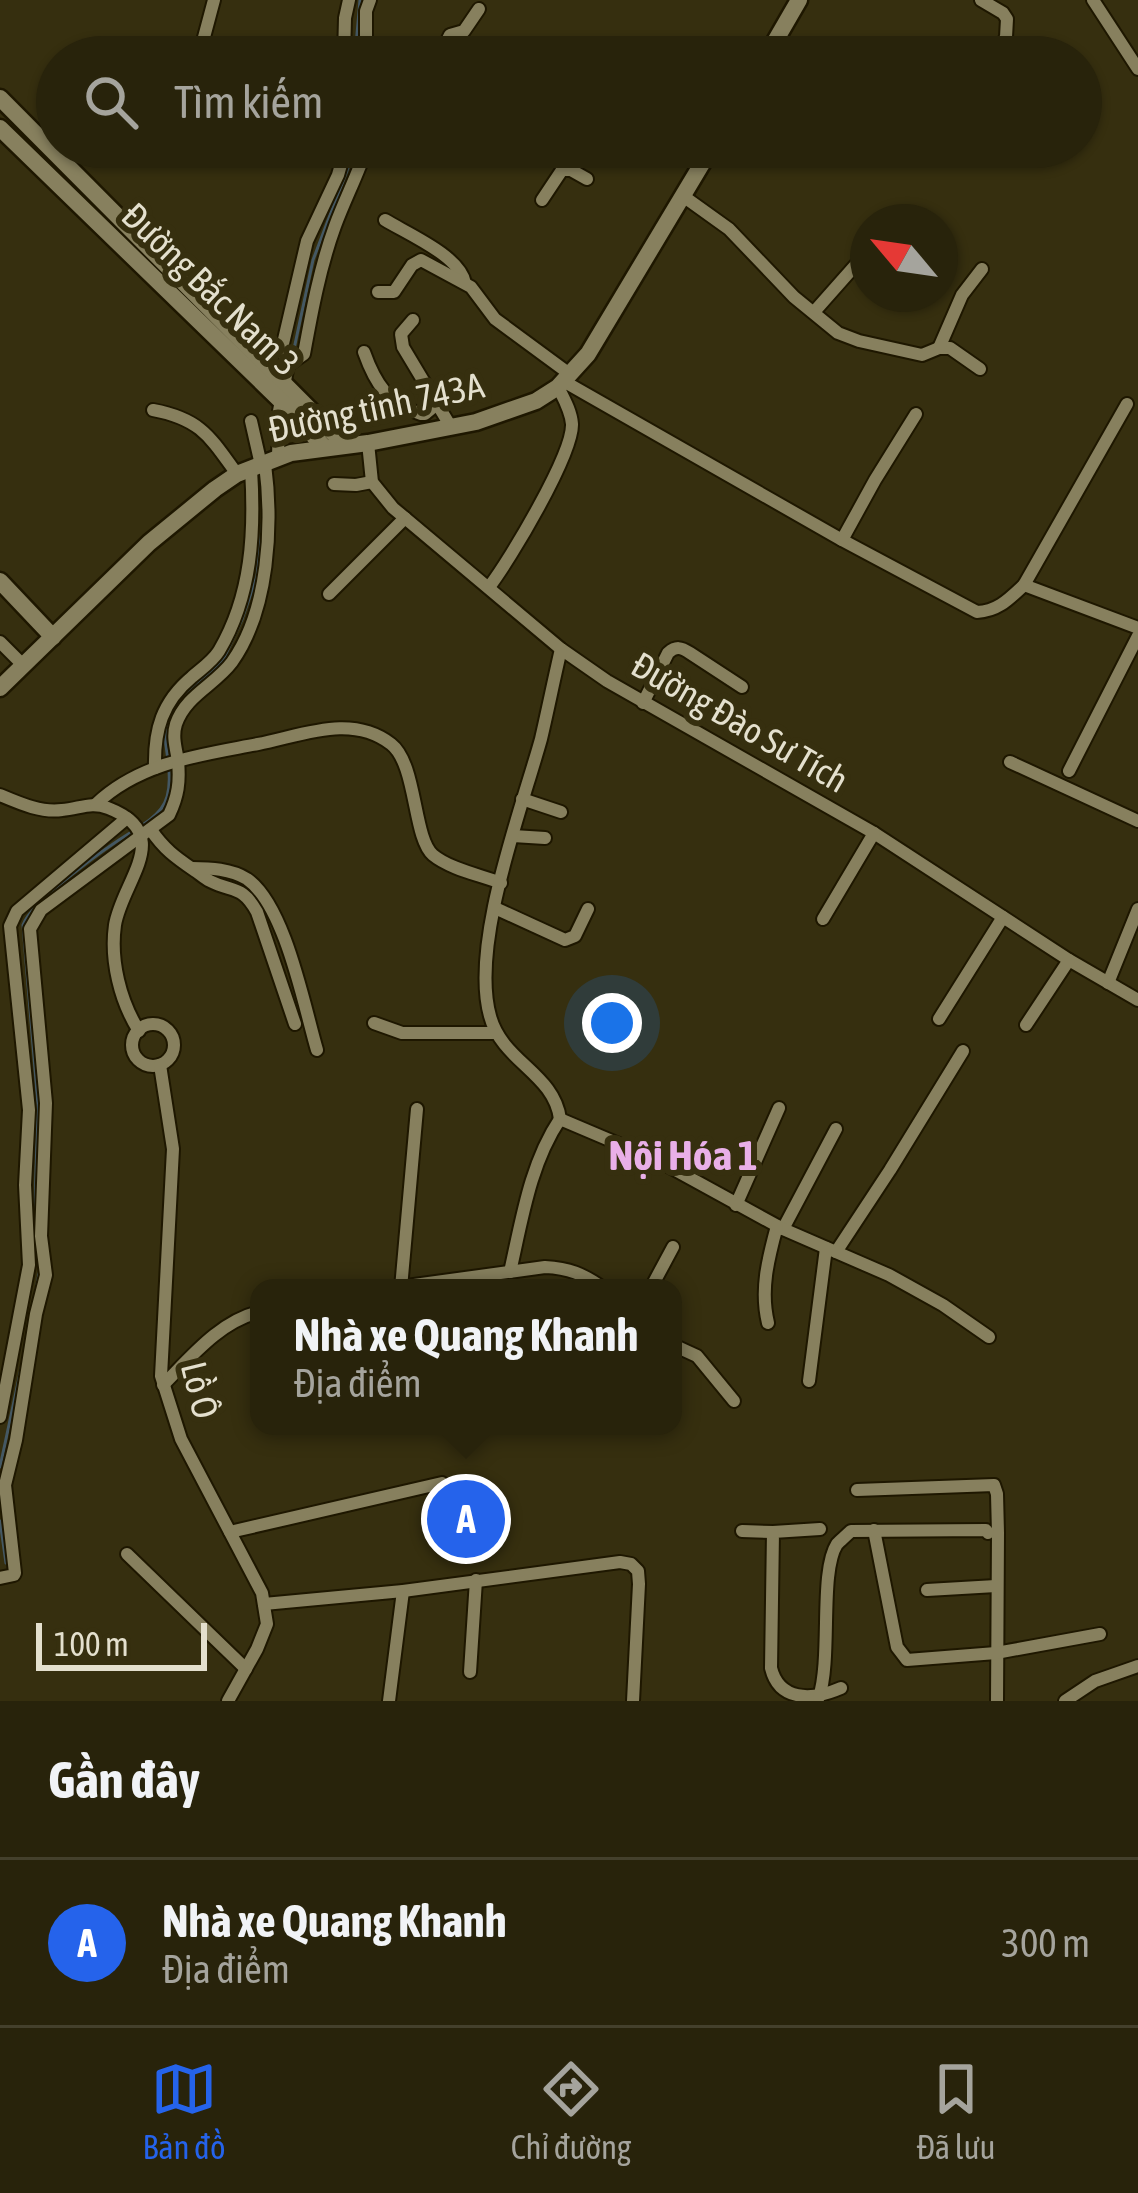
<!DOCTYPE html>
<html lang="vi">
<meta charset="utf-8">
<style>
body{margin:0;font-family:"Asap Condensed",sans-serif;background:#302b14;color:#f1f3f6}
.compass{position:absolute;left:850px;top:204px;width:108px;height:108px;border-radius:50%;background:#28230b;box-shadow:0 3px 9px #0004;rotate:299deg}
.scale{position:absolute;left:36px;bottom:30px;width:171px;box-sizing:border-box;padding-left:12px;border:6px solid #e4e0ce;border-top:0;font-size:33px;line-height:42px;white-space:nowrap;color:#e4e0ce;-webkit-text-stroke:9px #362f0f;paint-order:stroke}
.you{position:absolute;left:612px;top:1023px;width:42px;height:42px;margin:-30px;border:9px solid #fff;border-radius:50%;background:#1a73e8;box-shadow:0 0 0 18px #1a73e833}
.badge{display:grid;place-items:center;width:78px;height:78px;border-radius:50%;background:#2563eb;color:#fff;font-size:39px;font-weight:700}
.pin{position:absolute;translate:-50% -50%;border:6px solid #fff;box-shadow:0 3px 12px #0006}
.popup{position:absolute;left:250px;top:1279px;width:432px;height:156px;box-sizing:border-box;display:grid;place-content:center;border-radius:24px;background:#28230b;filter:drop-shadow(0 3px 9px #0005);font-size:39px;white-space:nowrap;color:#a5a49d}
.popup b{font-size:45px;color:#f1f3f6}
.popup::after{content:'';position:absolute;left:50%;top:100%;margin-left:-24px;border:24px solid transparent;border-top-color:#28230b}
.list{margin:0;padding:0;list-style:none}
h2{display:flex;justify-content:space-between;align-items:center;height:156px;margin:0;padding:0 48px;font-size:51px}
h2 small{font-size:39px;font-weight:400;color:#a5a49d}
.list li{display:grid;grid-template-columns:78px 1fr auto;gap:36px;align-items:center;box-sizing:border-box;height:168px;padding:0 48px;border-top:3px solid #44402c}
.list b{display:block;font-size:45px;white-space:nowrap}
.list p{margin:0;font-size:39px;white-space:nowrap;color:#a5a49d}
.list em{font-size:39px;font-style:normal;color:#a5a49d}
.icon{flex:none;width:66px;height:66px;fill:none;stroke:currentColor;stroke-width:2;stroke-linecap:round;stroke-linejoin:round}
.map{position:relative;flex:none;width:1138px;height:1701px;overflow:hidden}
.search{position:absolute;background:#28230b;box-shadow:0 3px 9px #0004;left:36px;right:36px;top:36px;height:132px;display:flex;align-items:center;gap:30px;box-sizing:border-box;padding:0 42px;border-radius:66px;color:#a5a49d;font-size:45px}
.sheet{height:324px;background:#28230b}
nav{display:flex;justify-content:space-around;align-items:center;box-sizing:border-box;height:168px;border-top:3px solid #44402c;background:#28230b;font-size:33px;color:#a5a49d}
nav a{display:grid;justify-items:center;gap:6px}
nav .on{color:#2563eb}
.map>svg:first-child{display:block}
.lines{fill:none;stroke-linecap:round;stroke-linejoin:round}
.stream{stroke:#445863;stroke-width:3}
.street-casing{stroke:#1e1700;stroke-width:16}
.secondary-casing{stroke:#1e1700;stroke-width:21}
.street{stroke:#87805e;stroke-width:12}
.secondary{stroke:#87805e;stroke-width:16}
.labels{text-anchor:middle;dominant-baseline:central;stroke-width:12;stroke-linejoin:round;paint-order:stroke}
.street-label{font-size:36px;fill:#e4e0ce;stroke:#362f0f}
.quarter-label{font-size:42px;font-weight:bold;fill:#e9afe8;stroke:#362f0f}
</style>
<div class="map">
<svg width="1138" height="1701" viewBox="0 0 1138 1701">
<rect width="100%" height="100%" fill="#362f0f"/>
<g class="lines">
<g class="stream">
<path d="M355,57L360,0"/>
<path d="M294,349L313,260L356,147"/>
<path d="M168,760L165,738L169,716L181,696L222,662L242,619L257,576L263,518"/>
<path d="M141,826C165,811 171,798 169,769"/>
<path d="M38,1254L34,1239L38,1105L23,925C33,899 107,847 133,831"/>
<path d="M35,1295L40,1269"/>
<path d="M0,1467L22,1364"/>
<path d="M0,1521L6,1563"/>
</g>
<defs>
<g id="street">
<path d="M981,0L1003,13L1007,19L1006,37L995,57"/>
<path d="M1093,0L1138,69"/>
<path d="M203,41L214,0"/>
<path d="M344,57L345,18L349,0"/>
<path d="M366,57V11L370,0"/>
<path d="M439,57L450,35L464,31L479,9"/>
<path d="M683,196L729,229L794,297L838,333L859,341L922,355L939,348H950L980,369"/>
<path d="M542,200L562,170H571L587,179"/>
<path d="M385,220C408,234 460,256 465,283"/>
<path d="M378,292H394L412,265L421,260L471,287L495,319L571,375"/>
<path d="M814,312L868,251"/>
<path d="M413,320L401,334L403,347L451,427"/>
<path d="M939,348L962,295L982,269"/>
<path d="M364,352C375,383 388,404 421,414H425L437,404"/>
<path d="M288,365L304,354C312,310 320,267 335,226C345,199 358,174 367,147"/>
<path d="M565,382L842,540L977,612C998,611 1009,599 1024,585L1127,404"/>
<path d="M153,410C201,419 210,437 237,474"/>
<path d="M251,421L261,465"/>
<path d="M368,443L372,482L393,508L561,649L607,681L874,833L1069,960L1138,1000"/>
<path d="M278,459L279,411L288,365L282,348L307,241L338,175L346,147"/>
<path d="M334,484L356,485L372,482"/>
<path d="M842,540L875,480L916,414"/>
<path d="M1024,585L1138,628"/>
<path d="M489,587C510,560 573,454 572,424C571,411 564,399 558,387"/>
<path d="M329,594L405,518"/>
<path d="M0,642L23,665"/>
<path d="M643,703L668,653C676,646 681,647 690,653L742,687"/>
<path d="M1010,762L1138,821"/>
<path d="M155,768C154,730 162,702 192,677C201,669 212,662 219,651C252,595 255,532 251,469"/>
<path d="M1069,771L1138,636"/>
<path d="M0,795C19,803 41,813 62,810C79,809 91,801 108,808C176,834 122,881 115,925C110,960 120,1001 139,1031"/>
<path d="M522,799L561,812"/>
<path d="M96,804C140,762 201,755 258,744C301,736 351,713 391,744C417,764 413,838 433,855C450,869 480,875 501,883"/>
<path d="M151,830C164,849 175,857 194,870C199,873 204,878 210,881C234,893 242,885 257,912L295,1024"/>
<path d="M513,836L545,838"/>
<path d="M192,868C210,868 231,869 247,879C285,905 304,1006 317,1050"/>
<path d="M495,908L565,940L575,936L588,909"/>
<path d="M823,919L874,833"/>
<path d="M1108,983L1138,909"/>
<path d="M939,1019L1003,917"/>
<path d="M374,1023L402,1033H496"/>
<circle cx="153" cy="1045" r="21"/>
<path d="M1026,1025L1069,960"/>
<path d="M160,1065L173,1149L161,1376L181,1439L262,1593L267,1624L257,1649L228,1701"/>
<path d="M560,1119C554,1073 502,1062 490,1016C470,945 521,811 541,739C548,709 554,679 561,649"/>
<path d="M736,1205L779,1108"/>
<path d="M783,1229L836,1129"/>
<path d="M836,1252L890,1170L963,1051"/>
<path d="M510,1272C522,1219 530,1164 560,1119L659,1161L783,1229L889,1275L943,1305L989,1337"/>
<path d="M392,1288L545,1267C569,1268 583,1274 603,1288"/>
<path d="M401,1288L417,1109"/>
<path d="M651,1288L673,1247"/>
<path d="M768,1323C760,1290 768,1259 777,1226"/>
<path d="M673,1345L697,1356L734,1401"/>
<path d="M809,1381L826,1248"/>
<path d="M163,1385C190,1358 220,1321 259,1312"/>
<path d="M0,1417L29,1265L25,1185L29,1110L10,926L17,911L127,818"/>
<path d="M857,1490L994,1485L997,1494L998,1533L997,1701"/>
<path d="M820,1529L773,1532L771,1668C779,1701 811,1701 841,1688"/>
<path d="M874,1530L897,1647L907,1660L996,1653L1100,1634"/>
<path d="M742,1531L773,1532"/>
<path d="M230,1532L442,1483"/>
<path d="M127,1554L246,1669"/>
<path d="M0,1578L14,1575L15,1573L5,1485L16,1440L36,1314L46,1275L41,1236L46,1103L30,929L41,910L169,815C178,796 180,782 178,761C176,748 172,737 176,724C186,695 215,685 232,662C269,610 273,525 265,464"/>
<path d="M927,1590L996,1586"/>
<path d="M264,1604L403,1591L620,1562L631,1564L638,1571L639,1584L633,1701"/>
<path d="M470,1672L476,1580"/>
<path d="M819,1697C832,1657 819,1572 837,1544C838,1543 851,1531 851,1531L986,1530L988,1533"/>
<path d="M389,1701L403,1591"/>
<path d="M1065,1701L1095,1681L1138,1666"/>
</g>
<g id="secondary">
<path d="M766,57L799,0"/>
<path d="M0,98L344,444"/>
<path d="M0,128L281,401L324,447"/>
<path d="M0,581L53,637"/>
<path d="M0,688L149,543L215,489L237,474L291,453L368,443L476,422L536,401L558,387L588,354L712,147"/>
</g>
</defs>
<use href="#street" class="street-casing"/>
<use href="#secondary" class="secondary-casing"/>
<use href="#street" class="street"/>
<use href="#secondary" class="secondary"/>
</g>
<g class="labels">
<g class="street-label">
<text transform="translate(211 289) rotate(44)">Đường Bắc Nam 3</text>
<text transform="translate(376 407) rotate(-12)">Đường tỉnh 743A</text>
<text transform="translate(740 722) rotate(30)">Đường Đào Sư Tích</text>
<text transform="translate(200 1390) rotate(76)">Lồ Ô</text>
</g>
<g class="quarter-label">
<text x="683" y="1155">Nội Hóa 1</text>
</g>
</g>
</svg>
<svg class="compass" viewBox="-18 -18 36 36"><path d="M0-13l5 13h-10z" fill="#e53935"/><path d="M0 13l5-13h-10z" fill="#a5a49d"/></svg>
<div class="scale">100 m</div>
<div class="you"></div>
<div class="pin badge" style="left:466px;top:1519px">A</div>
<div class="popup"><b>Nhà xe Quang Khanh</b>Địa điểm</div>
<div class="search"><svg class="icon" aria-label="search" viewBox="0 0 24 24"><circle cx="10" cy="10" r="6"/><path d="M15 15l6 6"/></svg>Tìm kiếm</div>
</div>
<section class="sheet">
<h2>Gần đây<small></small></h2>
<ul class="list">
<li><span class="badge">A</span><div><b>Nhà xe Quang Khanh</b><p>Địa điểm</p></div><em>300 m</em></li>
</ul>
</section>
<nav>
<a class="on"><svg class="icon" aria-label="map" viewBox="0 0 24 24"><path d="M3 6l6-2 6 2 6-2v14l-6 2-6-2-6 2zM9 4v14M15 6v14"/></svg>Bản đồ</a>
<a><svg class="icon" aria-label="directions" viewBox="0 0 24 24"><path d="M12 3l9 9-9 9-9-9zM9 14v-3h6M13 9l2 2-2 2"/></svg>Chỉ đường</a>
<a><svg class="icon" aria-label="saved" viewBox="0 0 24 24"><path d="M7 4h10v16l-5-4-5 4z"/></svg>Đã lưu</a>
</nav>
